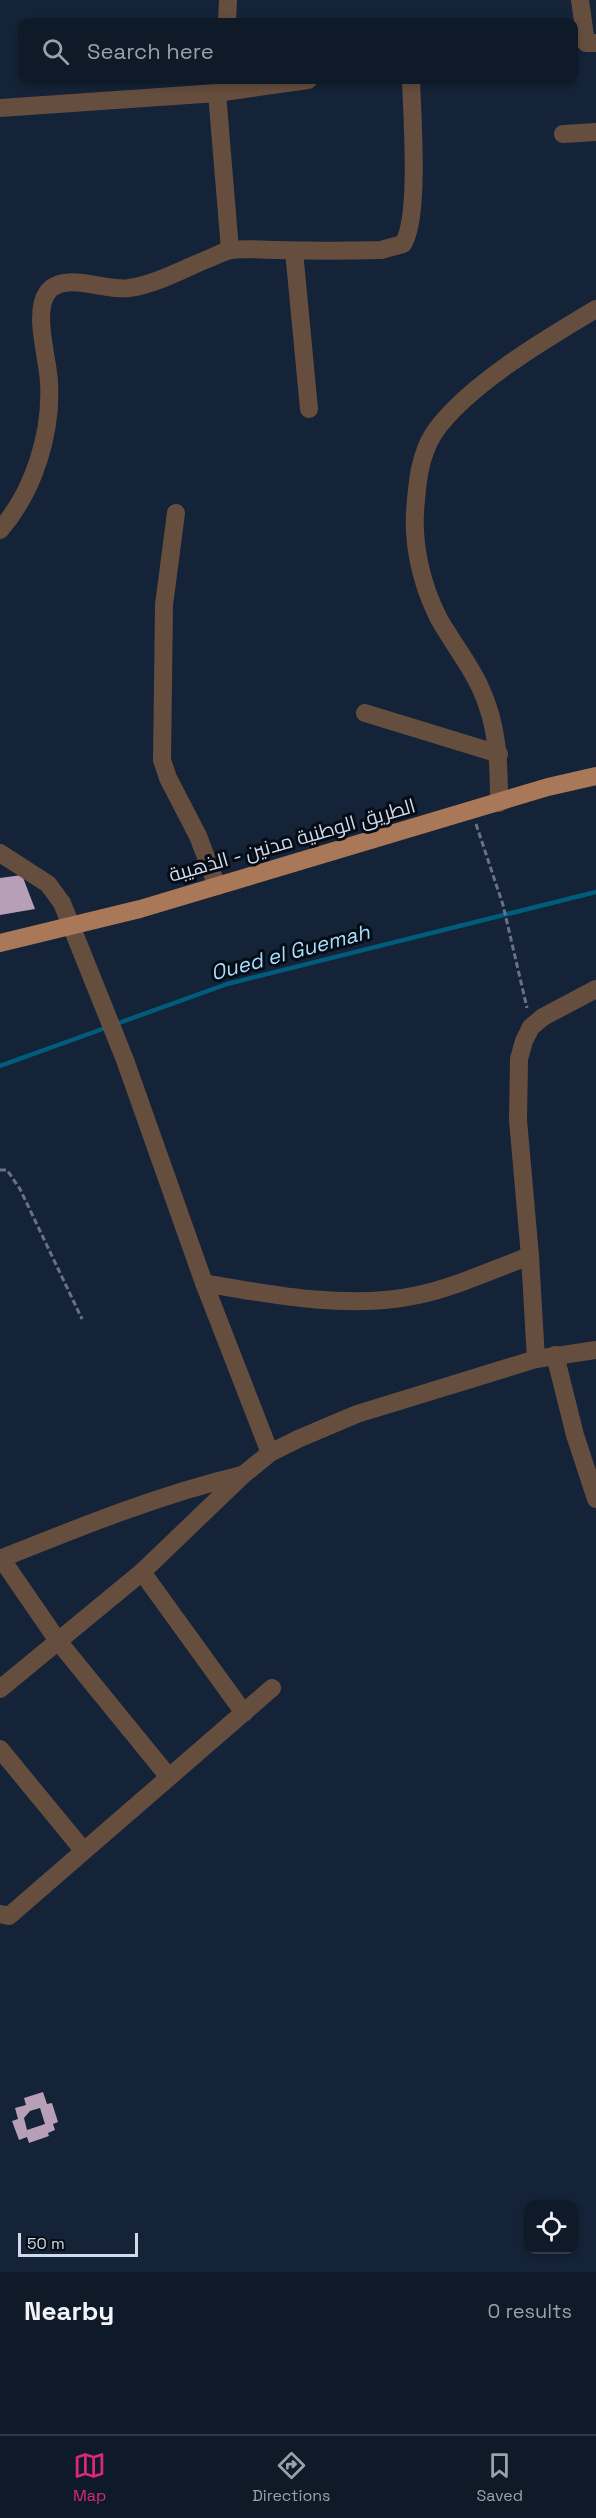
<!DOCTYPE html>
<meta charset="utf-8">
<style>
body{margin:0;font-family:"Space Grotesk",Cairo,sans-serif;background:#182331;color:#f1f3f6}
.controls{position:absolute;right:18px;bottom:18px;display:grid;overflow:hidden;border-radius:12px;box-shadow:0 3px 9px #0003}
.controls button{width:54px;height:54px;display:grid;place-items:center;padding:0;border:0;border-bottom:2px solid #2f3846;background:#0f1a29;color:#f1f3f6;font:30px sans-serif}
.scale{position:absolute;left:18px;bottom:15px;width:120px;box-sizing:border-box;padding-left:6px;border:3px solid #cfd9e7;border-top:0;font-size:16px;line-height:21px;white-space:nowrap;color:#cfd9e7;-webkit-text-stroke:4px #060c15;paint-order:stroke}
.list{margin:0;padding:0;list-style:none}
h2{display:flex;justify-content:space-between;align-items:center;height:78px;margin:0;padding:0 24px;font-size:26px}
h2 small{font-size:20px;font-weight:400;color:#9ba1a8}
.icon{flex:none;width:33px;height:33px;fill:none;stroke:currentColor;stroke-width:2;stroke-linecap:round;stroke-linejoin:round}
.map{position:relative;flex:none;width:596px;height:2272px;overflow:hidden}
.search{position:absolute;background:#0f1a29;box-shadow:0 3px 9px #0003;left:18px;right:18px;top:18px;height:66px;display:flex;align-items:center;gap:15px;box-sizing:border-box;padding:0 21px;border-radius:12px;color:#9ba1a8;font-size:22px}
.sheet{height:162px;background:#0f1a29}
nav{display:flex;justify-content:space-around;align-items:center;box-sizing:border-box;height:84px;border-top:2px solid #2f3846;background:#0f1a29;font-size:16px;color:#9ba1a8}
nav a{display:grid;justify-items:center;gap:3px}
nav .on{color:#db2777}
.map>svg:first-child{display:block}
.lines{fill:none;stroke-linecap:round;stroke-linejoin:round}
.stream{stroke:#005c7d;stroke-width:4.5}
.building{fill:#b79fb7;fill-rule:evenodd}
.path{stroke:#677385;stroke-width:3;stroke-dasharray:6 3;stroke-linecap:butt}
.minor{stroke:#664e3f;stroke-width:18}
.major{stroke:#a97858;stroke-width:18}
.labels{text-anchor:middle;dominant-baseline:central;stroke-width:6;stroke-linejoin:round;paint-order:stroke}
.street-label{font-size:20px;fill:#cfd9e7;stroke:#060c15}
.water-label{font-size:21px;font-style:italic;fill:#a6dffd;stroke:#060c15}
</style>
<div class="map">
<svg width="596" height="2272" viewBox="0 0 596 2272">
<rect width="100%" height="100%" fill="#142337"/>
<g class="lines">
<g class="stream">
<path d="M116,1024L227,984L596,892"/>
<path d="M0,1066L108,1027"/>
</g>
</g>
<g class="building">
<path d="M22,875L35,909L0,915V878Z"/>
<path d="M43,2092L47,2104L52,2103L58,2122L53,2124L55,2130L48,2133L49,2136L29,2143L27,2137L19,2140L12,2121L18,2119L15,2108L26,2105L24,2098ZM40,2108L45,2124L27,2130L24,2118L30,2111Z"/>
</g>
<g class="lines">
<g class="path">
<path d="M476,824L503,905L527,1008"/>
<path d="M0,1170H7L20,1189L82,1319"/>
</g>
<g class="minor">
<path d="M580,0L586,43H596"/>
<path d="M227,22L228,0"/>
<path d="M217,93L230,250"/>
<path d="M0,108L217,93L308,80"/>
<path d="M563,134L596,132"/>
<path d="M294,251L309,409"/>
<path d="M176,513L164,605L162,760L168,778L198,836L217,886"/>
<path d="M0,530C34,491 52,433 49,382C48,359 33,313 47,293C62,270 107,292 129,288C157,284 183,269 210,258C216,256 224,251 231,250C245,248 262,250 276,250C311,251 346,251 381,250L403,244C420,218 412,115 411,80"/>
<path d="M365,713L499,754"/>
<path d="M499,803C499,762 498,725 480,687C469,663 451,641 438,617C422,585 413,547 415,512C417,485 419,456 434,433C466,386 547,338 596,309"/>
<path d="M0,853L48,884L62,903L125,1060L204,1283L270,1453"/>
<path d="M204,1283C272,1295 350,1310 418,1295C456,1287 494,1269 530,1256"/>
<path d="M555,1355L575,1435L596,1499"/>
<path d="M536,1359L530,1256L518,1120L519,1059L524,1041L531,1027L543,1017L596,989"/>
<path d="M1,1558L58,1641L168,1776"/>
<path d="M0,1559C80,1527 158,1495 242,1475"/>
<path d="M142,1572L244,1713"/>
<path d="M0,1689L142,1572L243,1475L270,1453L298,1439L357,1414L536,1359L596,1350"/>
<path d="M0,1749L83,1850"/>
<path d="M0,1914L9,1916L272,1688"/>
</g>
<path class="major" d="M0,943L140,909L548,787L596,776"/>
</g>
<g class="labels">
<g class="street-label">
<text transform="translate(292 840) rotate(-16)">الطريق الوطنية مدنين - الذهيبة</text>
</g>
<g class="water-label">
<text transform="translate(290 952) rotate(-15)">Oued el Guemah</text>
</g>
</g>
</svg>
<div class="controls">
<button><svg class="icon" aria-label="locate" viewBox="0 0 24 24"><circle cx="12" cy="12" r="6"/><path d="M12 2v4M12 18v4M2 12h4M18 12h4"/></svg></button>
</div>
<div class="scale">50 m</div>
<div class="search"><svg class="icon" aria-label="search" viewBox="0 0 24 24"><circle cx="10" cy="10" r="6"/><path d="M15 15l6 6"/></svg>Search here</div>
</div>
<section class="sheet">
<h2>Nearby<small>0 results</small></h2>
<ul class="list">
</ul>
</section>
<nav>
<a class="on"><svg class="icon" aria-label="map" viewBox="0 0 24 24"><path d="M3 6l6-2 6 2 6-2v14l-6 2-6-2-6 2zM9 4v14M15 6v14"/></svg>Map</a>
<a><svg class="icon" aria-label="directions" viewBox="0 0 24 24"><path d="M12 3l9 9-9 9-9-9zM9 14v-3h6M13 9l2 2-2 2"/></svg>Directions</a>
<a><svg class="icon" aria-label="saved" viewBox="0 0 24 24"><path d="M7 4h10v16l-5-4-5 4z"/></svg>Saved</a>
</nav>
